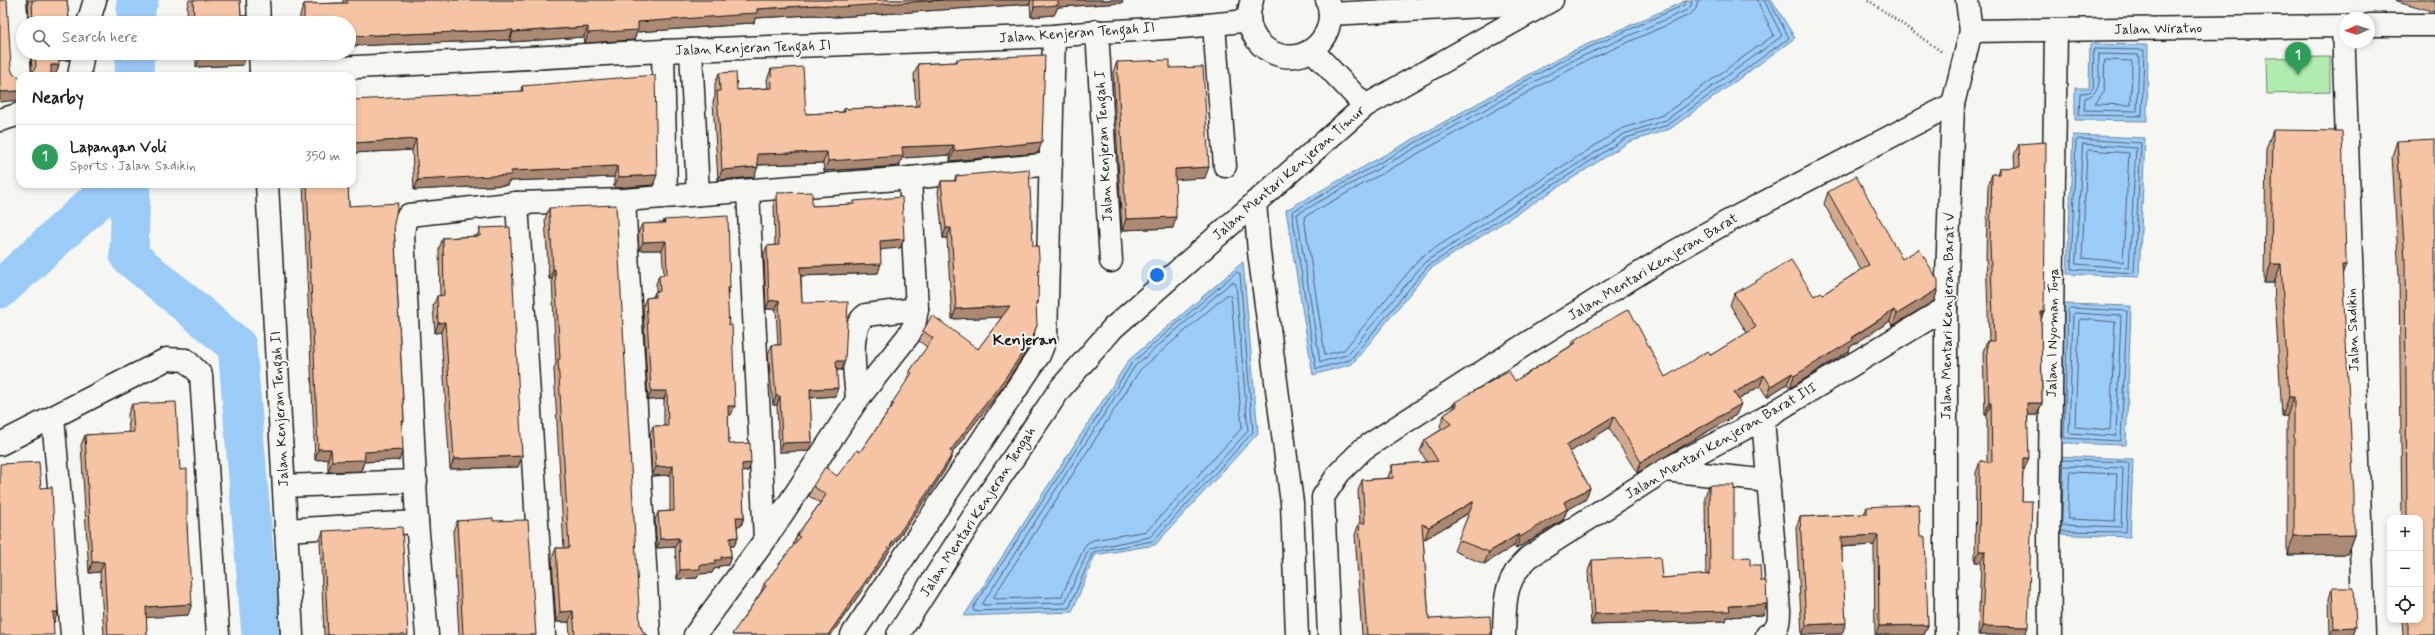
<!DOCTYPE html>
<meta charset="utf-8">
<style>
body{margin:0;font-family:Mynerve,sans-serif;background:#f2f2f2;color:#202124}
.controls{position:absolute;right:12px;bottom:12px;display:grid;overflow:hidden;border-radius:8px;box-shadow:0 2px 6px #0003}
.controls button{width:36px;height:36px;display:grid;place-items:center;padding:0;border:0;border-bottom:1px solid #e0e0e0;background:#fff;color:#202124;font:20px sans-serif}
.compass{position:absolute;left:2339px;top:12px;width:36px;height:36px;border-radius:50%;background:#fff;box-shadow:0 2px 6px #0003;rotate:267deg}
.you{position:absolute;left:1157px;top:275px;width:14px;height:14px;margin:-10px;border:3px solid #fff;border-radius:50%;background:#1a73e8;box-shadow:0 0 0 6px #1a73e833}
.badge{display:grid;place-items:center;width:26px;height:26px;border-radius:50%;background:#1c1c1c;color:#fff;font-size:13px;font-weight:700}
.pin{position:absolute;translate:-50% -33px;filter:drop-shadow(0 1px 2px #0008)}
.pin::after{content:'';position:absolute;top:21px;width:14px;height:12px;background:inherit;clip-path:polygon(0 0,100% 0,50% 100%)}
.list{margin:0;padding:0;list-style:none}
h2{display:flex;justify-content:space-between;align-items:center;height:52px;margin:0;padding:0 16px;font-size:17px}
h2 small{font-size:13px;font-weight:400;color:#757577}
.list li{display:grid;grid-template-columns:26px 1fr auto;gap:12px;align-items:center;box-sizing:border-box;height:64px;padding:0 16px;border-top:1px solid #e0e0e0}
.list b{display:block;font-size:15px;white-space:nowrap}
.list p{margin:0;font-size:13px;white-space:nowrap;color:#757577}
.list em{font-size:13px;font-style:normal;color:#757577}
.icon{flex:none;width:22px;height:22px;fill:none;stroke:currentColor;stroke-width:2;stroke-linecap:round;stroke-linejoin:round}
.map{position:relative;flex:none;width:2435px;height:635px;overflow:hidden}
.search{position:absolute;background:#fff;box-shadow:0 2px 6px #0003;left:16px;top:16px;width:340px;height:44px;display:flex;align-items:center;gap:10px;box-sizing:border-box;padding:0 14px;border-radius:22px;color:#757577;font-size:15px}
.panel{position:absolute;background:#fff;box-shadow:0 2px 6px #0003;left:16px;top:72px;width:340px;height:116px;border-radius:12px}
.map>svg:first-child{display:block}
.green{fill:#b1ebaf;stroke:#668466}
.water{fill:#9bcbf7;stroke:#68859f}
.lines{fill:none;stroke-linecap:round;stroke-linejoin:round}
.shore{stroke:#4f6274;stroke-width:1}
.river{stroke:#9bcbf7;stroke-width:39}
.minor-casing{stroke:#1c1c1c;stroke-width:25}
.major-casing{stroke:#1c1c1c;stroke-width:25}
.path{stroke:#1c1c1c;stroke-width:2.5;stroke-dasharray:1 3;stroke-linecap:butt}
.minor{stroke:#f6f6f2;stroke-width:22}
.major{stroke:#f6f6f2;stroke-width:22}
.wall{fill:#d3a98d;stroke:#1c1c1c}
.shaded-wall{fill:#ac8973;stroke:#1c1c1c}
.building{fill:#f5c4a4;stroke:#1c1c1c}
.labels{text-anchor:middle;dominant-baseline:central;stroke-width:4;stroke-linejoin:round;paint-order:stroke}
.street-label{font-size:14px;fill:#1c1c1c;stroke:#f6f6f2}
.quarter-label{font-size:16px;font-weight:bold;fill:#1c1c1c;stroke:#f6f6f2}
</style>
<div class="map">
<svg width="2435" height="635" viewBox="0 0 2435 635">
<rect width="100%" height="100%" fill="#f6f6f2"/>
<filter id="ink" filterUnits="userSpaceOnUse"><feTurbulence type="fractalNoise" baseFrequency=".025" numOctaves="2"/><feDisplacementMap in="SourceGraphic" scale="8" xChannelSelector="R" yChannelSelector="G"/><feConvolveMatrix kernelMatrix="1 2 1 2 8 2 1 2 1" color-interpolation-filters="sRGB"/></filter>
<g filter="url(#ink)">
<path class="green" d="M2330,57V92L2267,94L2266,58Z"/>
<g class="water">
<path d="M1687,0H1772L1795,38L1670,129L1629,142L1430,269L1352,364L1313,375L1286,210L1568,53Z"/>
<path d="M2090,44L2148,45L2147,121L2075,120V88H2089Z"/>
<path d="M2073,135L2145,138L2139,277L2067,274Z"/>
<path d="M1243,262L1258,433L1155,545L1095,555L1072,612L964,616L1129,360Z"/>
<path d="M2064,304L2131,306L2126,445L2060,443Z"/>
<path d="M2055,456L2133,459L2130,537L2052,534Z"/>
</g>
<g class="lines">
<g class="shore">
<path d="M1687,0L1684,5L1570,56L1292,212L1316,369L1350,360L1428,266L1626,138L1668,125L1789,38L1769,0"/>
<path d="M1692,0L1691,6L1687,10L1572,61L1297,214L1320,362L1347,355L1425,262L1624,134L1666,120L1782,36L1764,0"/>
<path d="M1698,0L1696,9L1689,15L1575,66L1304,217L1325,355L1344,350L1421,257L1621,129L1663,115L1774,35L1760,7L1758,0"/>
<path d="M2094,49L2144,50L2142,116L2079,115L2080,93L2090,92L2093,88Z"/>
<path d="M2099,54L2139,55L2137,111L2084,110L2085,98C2106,92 2097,72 2099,54Z"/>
<path d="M2105,60L2132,61L2131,105L2095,104L2104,91Z"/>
<path d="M2079,139L2141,143L2134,273L2071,269L2076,141Z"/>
<path d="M2083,144L2136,148L2129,268L2076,264Z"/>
<path d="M2089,150L2129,153L2123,262L2082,258L2087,152Z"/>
<path d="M1237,272L1240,274L1253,432L1153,541L1093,552L1069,608L974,611L973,608L1132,363Z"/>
<path d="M1232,282L1236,284L1248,431L1150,537L1089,549L1065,603L983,605V603L1135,366Z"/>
<path d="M1227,295L1231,296L1242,428L1147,531L1093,540L1086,544L1061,597L995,599L994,596L1140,370Z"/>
<path d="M2070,308L2127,311L2121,441L2064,438L2068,310Z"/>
<path d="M2075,313L2121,316L2116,436L2069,433L2073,315Z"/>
<path d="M2081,319L2115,322L2110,430L2075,427L2079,321Z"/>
<path d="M2064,466L2123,468L2121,527L2062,525Z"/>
<path d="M2070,472L2117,474L2115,521L2068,519Z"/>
<path d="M2061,531L2126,532L2129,464L2127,462L2062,460"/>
</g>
<g class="river">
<path d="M136,23V3L139,0"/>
<path d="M134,76L135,53"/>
<path d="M131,184L129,256L237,346L261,635"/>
<path d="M0,289L115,184"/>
</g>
<defs>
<g id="minor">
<path d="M15,0L20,76"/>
<path d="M258,0L259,23"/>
<path d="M1252,0C1234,50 1302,80 1326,33C1331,23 1331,10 1327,0"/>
<path d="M1330,14L1541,3"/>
<path d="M1214,25L1225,166"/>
<path d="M2369,25H2435"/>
<path d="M2343,26L2364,635"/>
<path d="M1097,31L1111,261"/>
<path d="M1971,31L2345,26"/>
<path d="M691,50L698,194"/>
<path d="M1312,50L1365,106"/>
<path d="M663,51L666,196"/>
<path d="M260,53L261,72"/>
<path d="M261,76V72L663,51L1054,36C1118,29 1184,30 1249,20"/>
<path d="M267,184L292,635"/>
<path d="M748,191L765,540"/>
<path d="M624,200L649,635"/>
<path d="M1255,202L1259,252L1292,503L1297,635"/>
<path d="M517,203L544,635"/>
<path d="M857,400C856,378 846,328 866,315L917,309"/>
<path d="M53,418L72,635"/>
<path d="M1763,419L1779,610C1779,622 1779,630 1767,635"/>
<path d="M0,444L167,359L186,360L201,375L218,635"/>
<path d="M1665,470L1769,481"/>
<path d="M284,486L416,481"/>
<path d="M286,530L417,522"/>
<path d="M427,635L417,522L403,234L405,220L409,215L517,203L624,200L910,178L1051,164"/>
<path d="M695,635L765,540L857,400L908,336L914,326L917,309L910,178"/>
<path d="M852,635L1039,355L1046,338L1054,36"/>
<path d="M898,635L974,516L1060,389L1113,328L1365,106L1552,0"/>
<path d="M1329,635L1323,497L1339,473L1363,449L1521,347L1674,252L1725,223L1953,104"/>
<path d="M1504,635C1505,603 1503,580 1529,557L1665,470L1763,419L1946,308"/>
<path d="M1946,635V308L1953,104L1971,31L1967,0"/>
<path d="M2050,635L2049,537L2056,30"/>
</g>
<g id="major">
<path d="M88,23L95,0"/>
<path d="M79,76L83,53"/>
<path d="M0,120L20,114"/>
</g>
</defs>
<use href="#minor" class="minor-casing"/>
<use href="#major" class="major-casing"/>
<path class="path" d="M1868,0L1942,52"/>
<use href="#minor" class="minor"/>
<use href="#major" class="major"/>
</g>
<g class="wall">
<path d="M28,0H67L69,19L79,23H29Z"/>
<path d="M189,0H240L241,16L247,23H188L187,7Z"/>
<path d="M343,0H1123L1122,3L1058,7L1054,15L1031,17L1030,4L836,17L813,15L755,18L754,23L735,24L734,25L637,32L634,40L585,43L584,37L510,42L509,40L349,46V23H300V15L304,4L343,3Z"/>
<path d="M2394,0H2435V12Z"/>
<path d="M31,53H72L69,60H59L56,74H51L32,73Z"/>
<path d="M196,53H247L243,65L196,67Z"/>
<path d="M957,59L1038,153L950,161V155L902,158L899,166L824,171L823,163L758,165L754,177L718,180L713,102L715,96V84L719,73L737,90L768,88L767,80L771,69L806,114L843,112L844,109L916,106L914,75L918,64L956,62Z"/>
<path d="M1117,62L1170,68L1205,178L1175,179L1173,228L1122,230L1113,72Z"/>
<path d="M522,86L653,185L614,188V177L509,181L507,185L414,190L412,150L352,153L521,91Z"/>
<path d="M2273,130L2342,276L2354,535L2347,554L2287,555V416H2282L2274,283H2264L2266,149Z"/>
<path d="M2397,141L2435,635H2403L2402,620H2420V518H2402L2399,275L2392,156Z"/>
<path d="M2019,144L2044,312L2041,319L2042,403L2037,415H2028L2024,470H2023L2022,501L2025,635H1978L1981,562H1975L1976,473L1980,461L1987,462V415H1985L1983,352L1987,341H1989L1986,254L1988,186L1992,174H1997L1999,168H2015L2014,155Z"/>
<path d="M956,176L1033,246L1038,301L1036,306L1034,335L1028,349L1000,391L952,453H953L949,463L932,490L831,635H732L761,592L764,584L794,545H793L797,535L820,503L809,496L813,486L837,476L860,452L890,409L892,403L907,382L906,381L910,371L927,347L919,341L923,331L978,349L1002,317L952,319L947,238H943L938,191L941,181H954Z"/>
<path d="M303,184H348L349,206L394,224L404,421L402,426L399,460L364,462L361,471L328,472V459L315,460Z"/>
<path d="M1828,192L1902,259L1938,289L1934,301L1892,326L1890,321L1850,347L1849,351L1790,388L1787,384L1767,397L1760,386L1738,400L1736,415L1637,473L1609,428L1570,452L1590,488L1585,500L1567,510L1563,520L1516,549L1514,546L1484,564L1454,551L1469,513L1425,539L1423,538L1429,619L1491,635H1362L1355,535L1359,523H1360L1358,491L1362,480L1388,478L1392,465L1427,462L1420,451L1425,440L1442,429L1440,426L1444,415L1453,409L1455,402L1515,381L1572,345L1574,340L1665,377L1711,355L1747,333L1730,305L1734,294L1814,296L1823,294L1861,270L1824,204Z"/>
<path d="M777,193L812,206L853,204L854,201L904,239L900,248L881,249L878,273L801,276L802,303L842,370H837L835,396L810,398L812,442L809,451L779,452L777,405H773L768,354L772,345H778L776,309H766L764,254L767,246L775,245L774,202Z"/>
<path d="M549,208L640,625L643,632L648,635H570L569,622H556L552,558L556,548H564L554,369L556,363L552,279H549L545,219Z"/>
<path d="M664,220L730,288L727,296L731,415H728L729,444L748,471L742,472L744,517L741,526H737L738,537L734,546H730L731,556L728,565L719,566L718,568L714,569L712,573L699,574L697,578L677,579L675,547L657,548L655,520L658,512L670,511V475L652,476L650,435L653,426H664V399L648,400L643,306L646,298L653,297L655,292H656V284L659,275H664L662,250H639L638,233L642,224L663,223Z"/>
<path d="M480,228L522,456L518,467L450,469L441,332L435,333L433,306L437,296H440L439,248L443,238L477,236Z"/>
<path d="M132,404L180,470L187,527L188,615L146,617L147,635H104L100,572L89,573L81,445L85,435L129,433L128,414Z"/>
<path d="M1709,485L1734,558L1750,565L1761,581L1767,604L1763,615L1727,617L1726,621L1591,625L1588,571L1592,560L1662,578L1706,575L1705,496Z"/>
<path d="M1867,507L1920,537L1928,625L1924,635H1875L1874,545L1842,547V634L1802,635L1796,527L1800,517L1864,514Z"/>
<path d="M457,521H493L536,635H459L453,531Z"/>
<path d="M323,531L408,635H324L320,540Z"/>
<path d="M2332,588L2356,627L2353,635H2330L2329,599Z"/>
</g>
<g class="shaded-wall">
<path d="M942,0H1031L1030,4L836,17L813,15L755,18L754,23L735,24L734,25L637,32L634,40L585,43L588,33L638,22L738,14L757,9L817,5Z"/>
<path d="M1056,0H1123L1122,3L1058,7L1054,15L1031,17L1034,7Z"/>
<rect x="194" y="22" width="6" height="1"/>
<path d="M588,27L584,37L510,42L513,32Z"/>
<path d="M513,30L509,40L349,46V38L351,36Z"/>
<path d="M58,53H72L69,60H55Z"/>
<path d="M202,53H247L243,65L196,67Z"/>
<path d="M51,65H59L56,74H47Z"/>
<path d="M20,91V100L0,102V92Z"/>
<path d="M416,139L412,150L352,153V143Z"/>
<path d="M1042,142L1038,153L950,161L954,151Z"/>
<path d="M954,145L950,155L902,158L899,166L824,171L828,161L902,147Z"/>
<path d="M827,152L823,163L753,165L757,154Z"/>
<path d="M617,166L614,177L509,181L507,185L414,190L418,180L511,171Z"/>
<path d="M758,167L754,177L718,180L722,170Z"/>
<path d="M1209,167L1205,178L1171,180L1175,169Z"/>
<path d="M657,175L653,185L614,188L618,177Z"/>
<path d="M1176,217L1173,228L1122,230L1126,219Z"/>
<path d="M946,228H951L947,238H943Z"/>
<path d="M904,239L900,248L877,250L880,241Z"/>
<path d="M666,241L662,250H639L643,242Z"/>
<path d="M881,264L878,273L797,276L800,267Z"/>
<path d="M2271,264H2281L2274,283H2264Z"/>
<path d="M2342,265H2346L2339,284Z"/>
<path d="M553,269H555L552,279H549Z"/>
<path d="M727,288H730L727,297Z"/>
<path d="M1938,289L1934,301L1892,326L1897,314Z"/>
<path d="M779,300L776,309H766L769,301Z"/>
<path d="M1010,306L1006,317L952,319L956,309Z"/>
<path d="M1894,310L1890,321L1850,347L1849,351L1790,388L1794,376Z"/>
<path d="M2041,312H2044L2039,324Z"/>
<path d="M445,322L441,332L435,333L438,323Z"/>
<path d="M1037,325L1028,349L1000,391L946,461L950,451Z"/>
<path d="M836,361H845L842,370H833Z"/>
<path d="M1792,373L1787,384L1767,397L1771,386Z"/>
<path d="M1764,375L1760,386L1730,405L1734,393Z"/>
<path d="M838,388L835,396L807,398L810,389Z"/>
<path d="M651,391H667L664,399L648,400Z"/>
<path d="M776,396H780L777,405H773Z"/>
<path d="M2289,397H2294L2287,416H2282Z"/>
<path d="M1989,403H1991L1987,415H1985Z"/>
<path d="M2027,403H2042L2037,415H2023Z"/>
<path d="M1741,404L1736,415L1637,473L1641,462Z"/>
<path d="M728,406H735L731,415H725Z"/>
<path d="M1614,416L1609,428L1562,457L1566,445Z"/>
<path d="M812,442L809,451L779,452L782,443Z"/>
<path d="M318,449H331L328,459L315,460Z"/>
<path d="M403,450L399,460L364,462L361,471L328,472L332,461L364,452Z"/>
<path d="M953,453L949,463L932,490L831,635H828Z"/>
<path d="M522,456L518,467L450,469L454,459Z"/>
<path d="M2023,458H2029L2024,470H2019Z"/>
<path d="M751,463L748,471L738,472L742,464Z"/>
<path d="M673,466L670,475L652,476L656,467Z"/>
<path d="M1590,488L1585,500L1567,510L1563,520L1516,549L1520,537L1564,502Z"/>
<path d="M1474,501L1470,512L1425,539L1429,527Z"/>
<path d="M736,517H744L741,526H733Z"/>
<path d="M1519,534L1514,546L1484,564L1489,552Z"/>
<path d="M1878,535L1874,545L1837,547L1841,537Z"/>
<path d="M2354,535L2347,554L2287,555L2294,536Z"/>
<path d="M738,537L734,546H727L730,538Z"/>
<path d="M679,538L675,547L657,548L660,539Z"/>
<path d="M1979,551H1985L1981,562H1975Z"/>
<path d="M731,556L728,565L719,566L718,568L714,569L712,573L699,574L697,578L677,579L680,570L700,565L715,560L721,557Z"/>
<path d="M92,562H104L100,572L89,573Z"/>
<path d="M192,604L188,615L142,618L146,607Z"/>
<path d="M1767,604L1763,615L1727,617L1726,621L1591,625L1595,614Z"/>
<path d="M573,611L569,622H556L560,612Z"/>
<path d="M53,612H58L54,623H49Z"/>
<path d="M1846,623L1842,634L1802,635L1806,625Z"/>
<path d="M1928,625L1924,635H1876L1879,626Z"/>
<path d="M1982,626L2028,627L2025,635H1979Z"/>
<path d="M2356,627L2353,635H2331L2334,628Z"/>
</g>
<g class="building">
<path d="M0,0H7L11,68L13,74L20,77V91L0,92Z"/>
<path d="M32,0H67L69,19L79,18V23H33Z"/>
<path d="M193,0H240L241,16L247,15V23H200V22H194Z"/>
<path d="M347,0H942L839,7L817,5L757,9V13L738,14V15L638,22V30L588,33V27L513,32V30L351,36V38H349V23H304V4L347,3Z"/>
<path d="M1034,0H1058V5L1034,7Z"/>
<path d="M35,53H59V65H51V76H31L36,66Z"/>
<path d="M1045,55L1042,142L954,151V145L902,147L903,156L828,161L827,152L757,154L758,167L722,170L717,91H720L719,73L736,72L737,90L772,88L771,69L803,67L806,114L845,112L844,109L920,106L918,64L957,62V59Z"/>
<path d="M1170,60V68L1203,67L1209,167L1175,169L1176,217L1126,219L1117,62Z"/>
<path d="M655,75L657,175L618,177L617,166L511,171V175L418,180L416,139L352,143V100L523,91L522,86Z"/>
<path d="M2273,130L2342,131L2346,257V265H2342L2354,496V535L2294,536V397H2289L2281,264H2271Z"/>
<path d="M2435,139V635H2408V620H2420V518H2407L2405,260L2397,141Z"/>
<path d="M2046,142L2044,312H2041L2042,403H2027L2029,458H2023L2022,501H2032L2028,627L1982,626L1985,551H1979L1980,461L1992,462L1991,403H1989L1987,341H1994L1990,242L1992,174H1999V168L2020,167L2019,144Z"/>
<path d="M1029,169L1033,246H1038L1039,257L1038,301L1036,302L1037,325L1032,339L1003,381L950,451L953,453L936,480L828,635H733L732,634L766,586L764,584L800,537L797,535L826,495L813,486L825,467L837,476L857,450L860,452L894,404L892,403L912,373L910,371L933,338L923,331L932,315L978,349L1010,306L956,309L951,228H946L941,181H956V176Z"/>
<path d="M1856,176L1902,259L1919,249L1938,280V289L1897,314L1894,310L1852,337L1853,340L1794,376L1792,373L1771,386L1764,375L1734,393L1741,404L1641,462L1614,416L1566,445L1590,488L1564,502L1567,509L1520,537L1519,534L1489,552L1458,540L1474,501L1429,527L1422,524L1429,619L1490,616L1491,635H1367L1359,523H1365L1362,480L1393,478L1392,465L1438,461L1425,440L1451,424L1444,415L1457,406L1455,402L1509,371L1515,381L1576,343L1574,340L1629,309L1665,377L1708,351L1711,355L1756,327L1734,294L1791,260L1814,296L1821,292L1823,294L1869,265L1828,192Z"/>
<path d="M307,184H348L349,206L398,203L394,224L404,421H402L403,450L364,452L365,460L332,461L331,449H318Z"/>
<path d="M812,192V206L854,204V201L902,197L904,239L880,241L881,264L800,267L802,303L848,302L845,361H836L838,388L810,389L812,442L782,443L780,396H776L772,345H781L779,300L769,301L767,246L779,245L777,193Z"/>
<path d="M616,205L640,625L643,632L648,635H575L573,611L560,612L556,548H569L558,359H560L555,269H553L549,208Z"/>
<path d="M728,216L730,288H727L729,325H732L735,406H728L729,444L750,443L751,463L742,464L744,517H736L738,537L730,538L731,556L721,557V560H715V564L700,565V569L680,570L679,538L660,539L658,512L674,511L673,466L656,467L653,426H668L667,391H651L646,298L655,297V292L660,291L659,275L667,274L666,241L643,242L642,224L665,223L664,220Z"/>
<path d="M510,227L522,456L454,459L445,322L438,323L437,296L444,295L443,238L480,236V228Z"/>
<path d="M176,402L180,470L187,469V527L192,604L146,607L147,635H108L104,562H92L85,435L134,432L132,404Z"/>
<path d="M39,462L41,488L52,487L58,612H53L54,635H0V464Z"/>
<path d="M1709,485H1734V558L1750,557V565H1760L1761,581H1766L1767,604L1729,606L1730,611L1595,614L1592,560L1660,557L1662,578L1710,574Z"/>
<path d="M1919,504L1920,537H1925L1928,625L1879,626L1878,535L1841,537L1846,623L1806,625L1800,517L1867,514V507Z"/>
<path d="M493,518V521L528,520L536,635H463L457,521Z"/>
<path d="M402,527L408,635H328L323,531Z"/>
<path d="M2332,588H2354L2356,627L2334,628Z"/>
</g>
</g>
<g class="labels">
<g class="street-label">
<text transform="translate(2158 29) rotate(-1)">Jalan Wiratno</text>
<text transform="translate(1077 33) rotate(-4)">Jalan Kenjeran Tengah II</text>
<text transform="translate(753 48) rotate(-2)">Jalan Kenjeran Tengah II</text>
<text transform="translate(1104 146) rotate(-93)">Jalan Kenjeran Tengah I</text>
<text transform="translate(1289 173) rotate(-41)">Jalan Mentari Kenjeran Timur</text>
<text transform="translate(1653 267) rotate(-31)">Jalan Mentari Kenjeran Barat</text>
<text transform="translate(1948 316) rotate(-89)">Jalan Mentari Kenjeran Barat V</text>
<text transform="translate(2353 330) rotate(-92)">Jalan Sadikin</text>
<text transform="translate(2053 333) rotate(-89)">Jalan I Nyoman Toya</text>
<text transform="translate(280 409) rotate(-93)">Jalan Kenjeran Tengah II</text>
<text transform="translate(1721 441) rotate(-30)">Jalan Mentari Kenjeran Barat III</text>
<text transform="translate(978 512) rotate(-57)">Jalan Mentari Kenjeran Tengah</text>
</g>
<g class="quarter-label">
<text x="1025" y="340">Kenjeran</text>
</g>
</g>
</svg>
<div class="controls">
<button>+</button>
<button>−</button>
<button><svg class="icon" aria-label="locate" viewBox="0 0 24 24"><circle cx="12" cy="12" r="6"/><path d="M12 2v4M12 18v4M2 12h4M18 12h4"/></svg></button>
</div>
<svg class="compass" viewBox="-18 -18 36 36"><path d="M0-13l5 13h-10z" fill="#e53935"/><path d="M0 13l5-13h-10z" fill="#757577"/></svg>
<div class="you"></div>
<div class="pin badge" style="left:2298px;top:75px;background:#2e9e5b">1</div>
<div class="search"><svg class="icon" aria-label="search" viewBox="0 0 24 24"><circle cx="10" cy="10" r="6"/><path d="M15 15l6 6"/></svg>Search here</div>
<section class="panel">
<h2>Nearby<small></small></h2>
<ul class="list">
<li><span class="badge" style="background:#2e9e5b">1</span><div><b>Lapangan Voli</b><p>Sports · Jalan Sadikin</p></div><em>350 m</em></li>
</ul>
</section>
</div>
